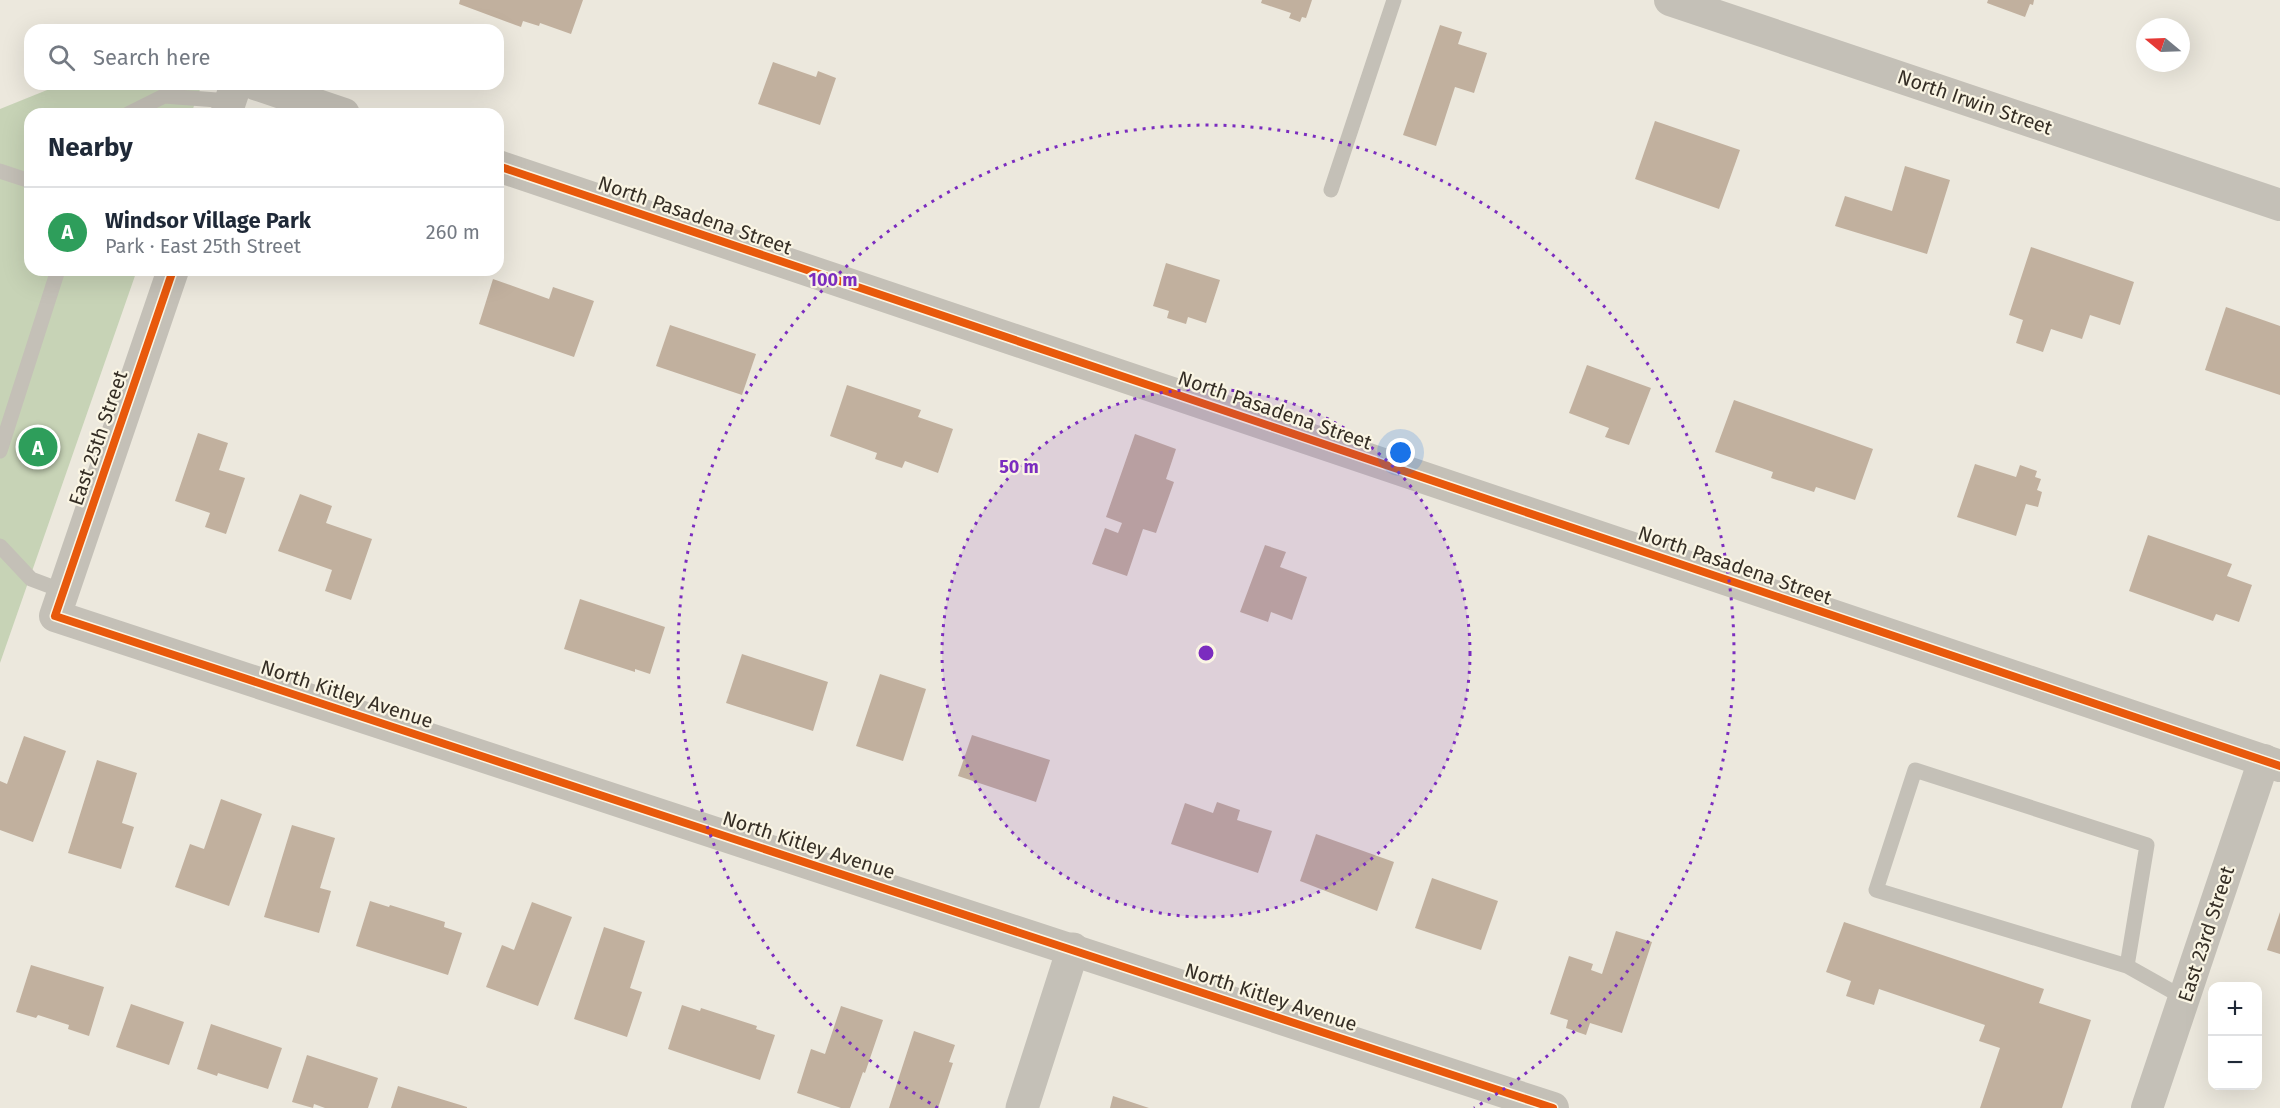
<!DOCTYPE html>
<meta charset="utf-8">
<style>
body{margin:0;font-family:"Fira Sans",sans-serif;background:#f2f2f3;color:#1f2937}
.controls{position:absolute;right:18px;bottom:18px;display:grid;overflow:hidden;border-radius:12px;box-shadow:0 6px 24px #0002}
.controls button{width:54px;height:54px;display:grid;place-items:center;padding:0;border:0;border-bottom:2px solid #e0e1e3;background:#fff;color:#1f2937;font:30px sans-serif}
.compass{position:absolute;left:2136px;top:18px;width:54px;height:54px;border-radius:50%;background:#fff;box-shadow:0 6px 24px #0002;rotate:289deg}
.you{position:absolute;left:1401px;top:453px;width:21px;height:21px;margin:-15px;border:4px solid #fff;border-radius:50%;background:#1a73e8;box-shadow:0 0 0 9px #1a73e833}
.badge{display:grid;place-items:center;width:39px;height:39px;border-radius:50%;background:#756f65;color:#fff;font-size:20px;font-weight:700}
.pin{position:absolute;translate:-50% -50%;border:3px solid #fff;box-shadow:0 2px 6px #0006}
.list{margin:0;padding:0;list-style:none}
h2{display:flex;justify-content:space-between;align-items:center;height:78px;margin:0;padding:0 24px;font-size:26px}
h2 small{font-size:20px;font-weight:400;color:#747a83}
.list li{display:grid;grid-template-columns:39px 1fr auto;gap:18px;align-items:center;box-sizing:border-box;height:90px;padding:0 24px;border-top:2px solid #e0e1e3}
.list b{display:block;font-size:22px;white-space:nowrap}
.list p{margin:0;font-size:20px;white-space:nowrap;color:#747a83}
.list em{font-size:20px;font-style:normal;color:#747a83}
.icon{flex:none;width:33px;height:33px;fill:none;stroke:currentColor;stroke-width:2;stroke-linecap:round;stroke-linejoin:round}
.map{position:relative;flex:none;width:2280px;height:1108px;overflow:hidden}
.search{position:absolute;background:#fff;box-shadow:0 6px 24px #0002;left:24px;top:24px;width:480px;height:66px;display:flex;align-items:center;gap:15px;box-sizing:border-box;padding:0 21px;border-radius:18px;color:#747a83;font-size:22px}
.panel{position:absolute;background:#fff;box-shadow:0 6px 24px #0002;left:24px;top:108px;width:480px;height:168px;border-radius:18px}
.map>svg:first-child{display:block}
.green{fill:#c7d3b6}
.building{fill:#c1b09e}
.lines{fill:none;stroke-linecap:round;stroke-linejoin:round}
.service{stroke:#c4c0b7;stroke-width:15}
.minor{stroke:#c4c0b7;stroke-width:32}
.tertiary{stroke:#c4c0b7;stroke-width:33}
.cycleway-casing{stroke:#faf5e4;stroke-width:11}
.cycleway{stroke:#e8590c;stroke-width:8}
.ring{fill:none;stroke:#7b2cbf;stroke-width:3;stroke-dasharray:3 6}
.labels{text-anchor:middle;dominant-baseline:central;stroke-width:4.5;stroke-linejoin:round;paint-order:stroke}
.street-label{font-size:20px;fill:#352e25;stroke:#faf5e4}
.centre{fill:#7b2cbf;stroke:#faf5e4;stroke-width:3}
.ring-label{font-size:18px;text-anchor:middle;font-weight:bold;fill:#7b2cbf;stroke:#faf5e4;stroke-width:4.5;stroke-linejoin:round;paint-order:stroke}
</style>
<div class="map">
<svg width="2280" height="1108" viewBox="0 0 2280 1108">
<rect width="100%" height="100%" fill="#ece8dd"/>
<path class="green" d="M62,84H202L191,114H30V270H137L0,663V109Z"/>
<g class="building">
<path d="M460,0H583L571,34L540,23L539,26L523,21L521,27L459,4Z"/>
<path d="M1262,0H1312L1306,18L1302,17L1300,22L1289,18L1291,13L1261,3Z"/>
<path d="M1988,0H2034L2033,5L2030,4L2025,17L1987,3Z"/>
<path d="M1440,25L1462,32L1458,44L1487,53L1474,93L1455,87L1436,146L1403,135Z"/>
<path d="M773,62L816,77L818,71L836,78L820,125L758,104Z"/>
<path d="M1655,121L1740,150L1719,209L1635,179Z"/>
<path d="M1905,166L1950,180L1927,254L1835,226L1845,196L1892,211Z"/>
<path d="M2031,247L2134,282L2120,325L2090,315L2082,339L2051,329L2043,352L2016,343L2023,320L2009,315Z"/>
<path d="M1166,263L1220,280L1206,323L1188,317L1186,324L1167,318L1169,311L1153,306Z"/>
<path d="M493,279L549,299L553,287L594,301L574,357L479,324Z"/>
<path d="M2226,307L2280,326V395L2205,370Z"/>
<path d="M670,325L756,354L742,395L656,366Z"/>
<path d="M1587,365L1651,388L1629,445L1605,437L1609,428L1569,413Z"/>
<path d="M847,385L921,410L918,417L953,429L938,473L905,461L902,468L875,459L877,453L830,436Z"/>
<path d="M1734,400L1873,449L1855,500L1816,487L1814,492L1771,478L1773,472L1715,452Z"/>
<path d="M198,433L228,443L219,470L245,478L226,534L205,527L210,513L175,501Z"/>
<path d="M1135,434L1176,449L1166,479L1174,482L1156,533L1143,529L1127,576L1092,564L1105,528L1118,533L1122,523L1106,517Z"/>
<path d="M1975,464L2016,477L2020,465L2037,471L2035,477L2041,479L2037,490L2042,492L2038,507L2026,504L2016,536L1957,517Z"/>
<path d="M300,494L332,506L326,523L372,539L351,600L325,591L332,570L278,551Z"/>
<path d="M2148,535L2232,564L2227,576L2252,585L2239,622L2216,614L2213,621L2129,591Z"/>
<path d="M1265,545L1286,552L1280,567L1307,577L1292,620L1271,612L1268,622L1240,612Z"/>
<path d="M580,599L665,627L650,674L635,669V672L564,649Z"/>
<path d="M742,654L828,682L813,731L726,703Z"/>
<path d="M880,674L926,689L903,761L856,746Z"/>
<path d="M972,735L1050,760L1036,802L958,776Z"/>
<path d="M24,736L66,751L33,842L0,830V781L7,784Z"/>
<path d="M97,760L137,773L122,823L134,827L121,869L68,853Z"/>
<path d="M221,799L262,814L229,906L175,887L190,844L204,849Z"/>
<path d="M1217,802L1240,810L1237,820L1272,831L1258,873L1171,844L1185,803L1213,813Z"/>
<path d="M292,825L335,838L320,888L331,891L319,933L264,917Z"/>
<path d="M1316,834L1394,862L1377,911L1300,881Z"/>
<path d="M1432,878L1498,901L1481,950L1415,928Z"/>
<path d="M370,901L389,907L390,905L445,922L444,927L462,933L448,975L356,946Z"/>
<path d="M532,902L572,917L538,1006L486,987L502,945L514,950Z"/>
<path d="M2280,912V954L2267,950Z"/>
<path d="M1844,922L2044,989L2039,1003L2091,1020L2062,1108H1980L2000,1048L1979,1041L1985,1025L1879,989L1874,1005L1846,996L1851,981L1826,972Z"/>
<path d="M604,927L645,941L630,988L642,992L627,1037L574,1019Z"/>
<path d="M1616,931L1652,942L1622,1033L1590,1023L1586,1035L1566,1028L1568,1020L1550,1014L1569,956L1593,964L1591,970L1602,974Z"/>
<path d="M31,965L104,987L89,1036L68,1029L69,1025L38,1015L36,1018L16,1012Z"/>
<path d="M131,1004L184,1022L169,1065L116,1047Z"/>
<path d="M682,1005L700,1011L701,1008L757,1026L756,1029L775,1035L760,1080L668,1049Z"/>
<path d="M841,1006L883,1020L865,1073L863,1072L850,1108H841L797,1093L811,1049L825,1054Z"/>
<path d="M211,1024L282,1048L268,1089L218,1073L217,1076L197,1069Z"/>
<path d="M914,1031L955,1045L949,1062L953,1063L938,1108H889Z"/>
<path d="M307,1055L378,1078L368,1108H325L314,1104L313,1108L292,1102Z"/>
<path d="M398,1086L467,1107V1108H391Z"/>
<path d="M1113,1096L1149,1108H1110Z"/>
</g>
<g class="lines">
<g class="service">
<path d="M128,114L164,96L230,101"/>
<path d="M0,171L30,181"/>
<path d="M1331,190L1394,0"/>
<path d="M0,451L58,270"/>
<path d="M0,546L31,579L63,591"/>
<path d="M2127,966L1876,890L1915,770L2147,845L2127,966L2184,998"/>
</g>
<g class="minor">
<path d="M1670,0L2280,205"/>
<path d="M255,84L344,114"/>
<path d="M226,114L236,84"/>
<path d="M498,166L2280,766"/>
<path d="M173,270L55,616L1553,1108"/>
<path d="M2147,1108L2264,760"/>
</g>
<path class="tertiary" d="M1022,1108L1073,949"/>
<defs>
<g id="cycleway">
<path d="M498,166L2280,766"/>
<path d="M173,270L55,616L1553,1108"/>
</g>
</defs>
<use href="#cycleway" class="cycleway-casing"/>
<use href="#cycleway" class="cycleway"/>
</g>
<circle cx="1206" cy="653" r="264" fill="#7b2cbf" fill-opacity=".12"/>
<g class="ring">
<circle cx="1206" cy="653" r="264"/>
<path d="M938 1108A528 528 0 1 1 1474 1108"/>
</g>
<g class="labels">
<g class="street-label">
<text transform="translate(1975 102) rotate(19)">North Irwin Street</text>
<text transform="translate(695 215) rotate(19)">North Pasadena Street</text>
<text transform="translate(1275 410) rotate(19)">North Pasadena Street</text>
<text transform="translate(98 438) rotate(-71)">East 25th Street</text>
<text transform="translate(1735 565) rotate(19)">North Pasadena Street</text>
<text transform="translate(347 694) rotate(18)">North Kitley Avenue</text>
<text transform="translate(809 845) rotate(18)">North Kitley Avenue</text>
<text transform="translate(2206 934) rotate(-72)">East 23rd Street</text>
<text transform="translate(1271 997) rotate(18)">North Kitley Avenue</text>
</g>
</g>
<circle cx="1206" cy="653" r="9" class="centre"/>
<g class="ring-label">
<text x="833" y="286">100 m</text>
<text x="1019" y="473">50 m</text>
</g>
</svg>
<div class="controls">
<button>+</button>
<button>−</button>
</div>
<svg class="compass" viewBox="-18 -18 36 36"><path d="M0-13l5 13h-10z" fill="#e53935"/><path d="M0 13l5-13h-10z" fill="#747a83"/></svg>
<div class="you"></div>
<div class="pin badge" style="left:38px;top:447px;background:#2e9e5b">A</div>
<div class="search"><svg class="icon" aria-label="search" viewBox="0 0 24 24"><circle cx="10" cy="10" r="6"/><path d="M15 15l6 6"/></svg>Search here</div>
<section class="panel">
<h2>Nearby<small></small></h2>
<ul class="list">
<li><span class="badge" style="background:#2e9e5b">A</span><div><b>Windsor Village Park</b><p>Park · East 25th Street</p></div><em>260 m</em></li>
</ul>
</section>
</div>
